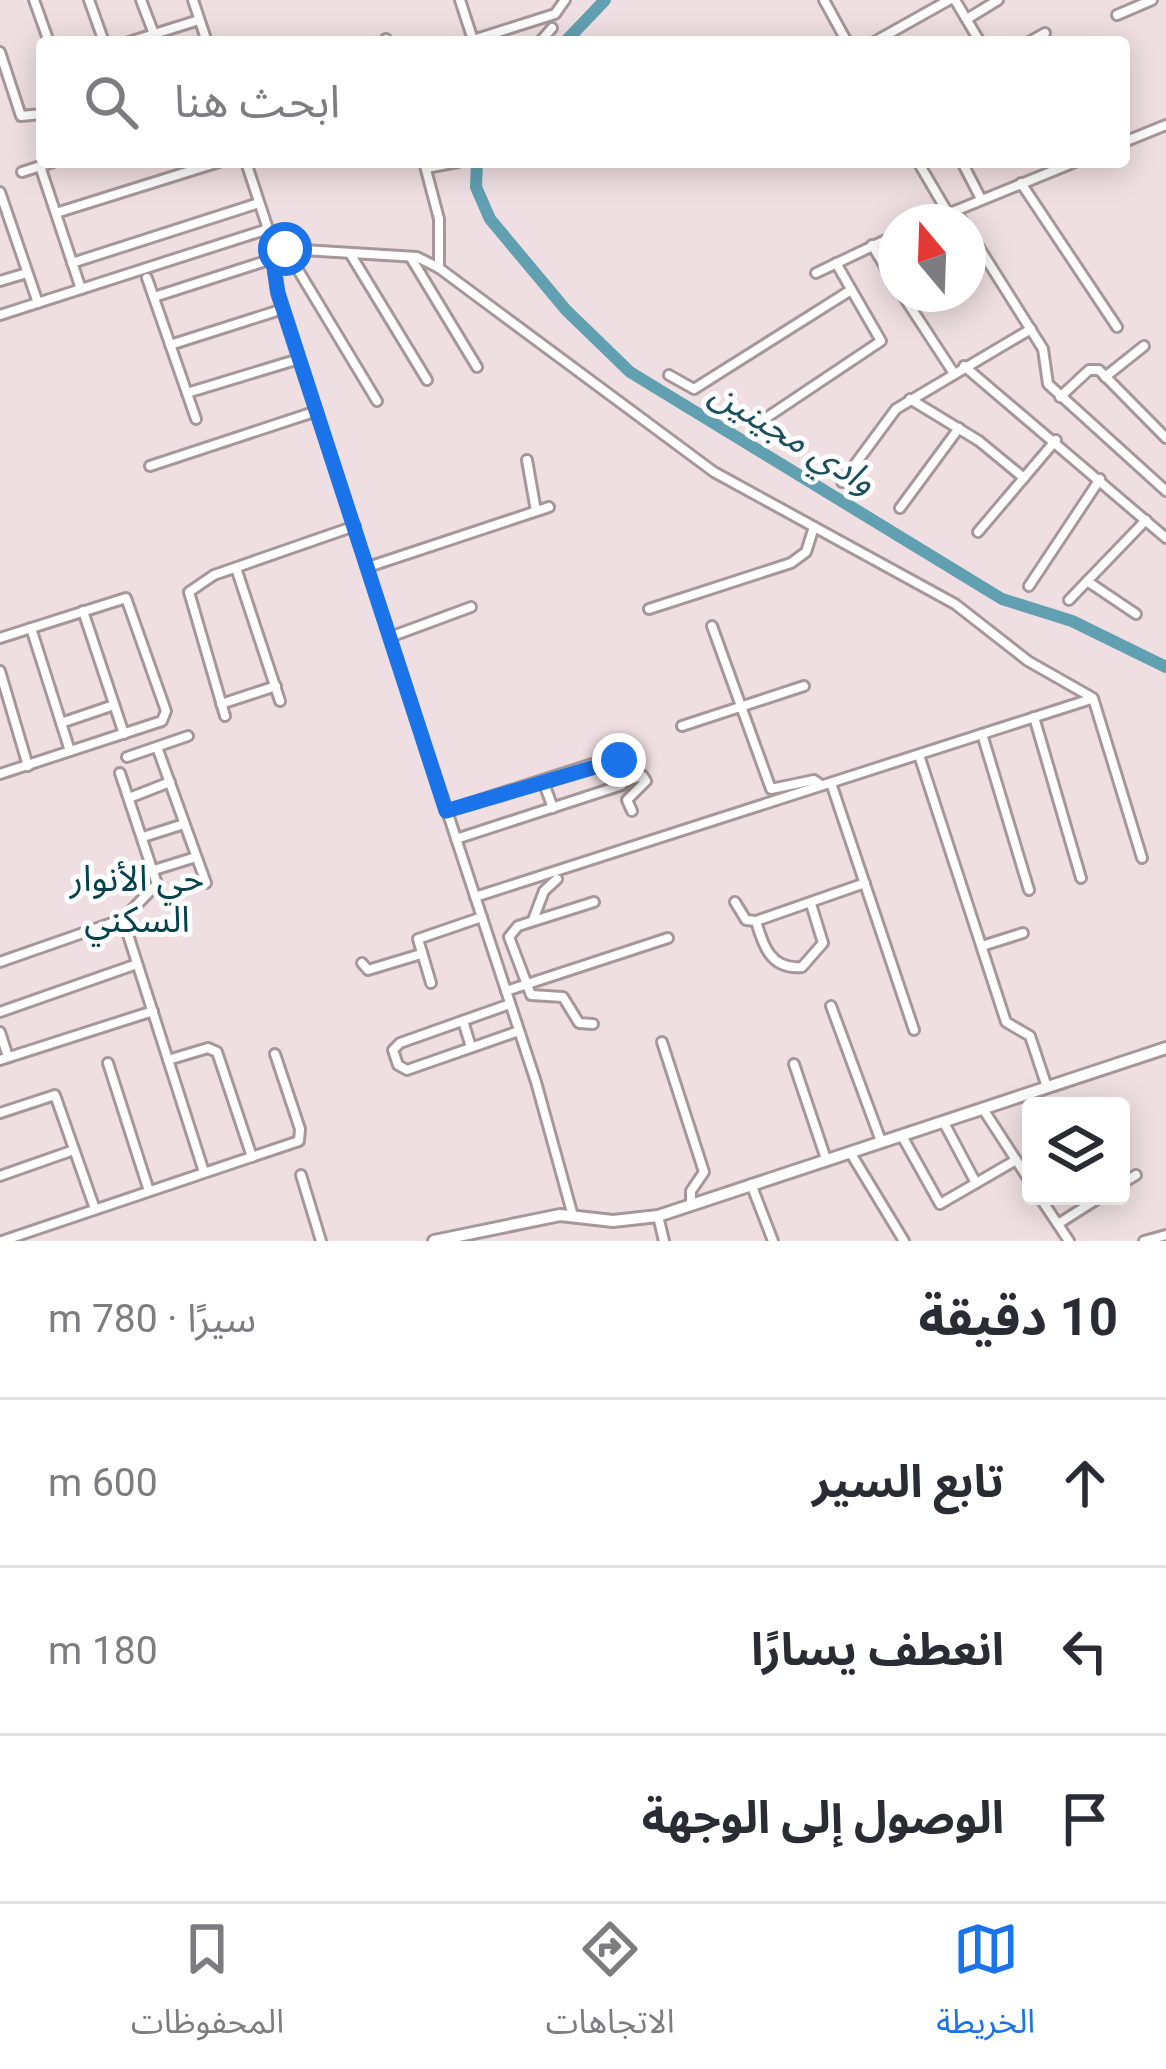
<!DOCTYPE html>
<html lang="ar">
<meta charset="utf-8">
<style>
body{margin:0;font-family:Roboto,"Noto Sans Arabic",sans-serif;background:#f2f2f3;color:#2b2b33;direction:rtl}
.controls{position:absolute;right:36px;bottom:36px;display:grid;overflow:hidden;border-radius:12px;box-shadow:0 6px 30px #0003}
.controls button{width:108px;height:108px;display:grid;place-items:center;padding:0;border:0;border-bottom:3px solid #e1e1e2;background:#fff;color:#2b2b33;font:60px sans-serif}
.compass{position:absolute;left:878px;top:204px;width:108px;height:108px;border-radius:50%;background:#fff;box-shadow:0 6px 30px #0003;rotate:341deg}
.stop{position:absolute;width:36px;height:36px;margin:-27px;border:9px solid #1a73e8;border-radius:50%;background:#fff}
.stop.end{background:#1a73e8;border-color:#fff;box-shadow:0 3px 12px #0008}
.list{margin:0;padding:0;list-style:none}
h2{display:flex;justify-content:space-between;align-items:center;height:156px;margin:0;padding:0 48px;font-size:51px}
h2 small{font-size:39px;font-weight:400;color:#7c7c81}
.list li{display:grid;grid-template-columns:78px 1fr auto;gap:36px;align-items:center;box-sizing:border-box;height:168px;padding:0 48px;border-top:3px solid #e1e1e2}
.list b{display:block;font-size:45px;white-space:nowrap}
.list em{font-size:39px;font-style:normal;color:#7c7c81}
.icon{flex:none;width:66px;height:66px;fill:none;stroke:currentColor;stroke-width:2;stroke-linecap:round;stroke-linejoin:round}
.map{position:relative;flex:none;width:1166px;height:1241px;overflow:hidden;direction:ltr}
.search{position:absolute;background:#fff;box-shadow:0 6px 30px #0003;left:36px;right:36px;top:36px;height:132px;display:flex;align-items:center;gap:30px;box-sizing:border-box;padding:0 42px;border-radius:12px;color:#7c7c81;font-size:45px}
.sheet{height:660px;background:#fff}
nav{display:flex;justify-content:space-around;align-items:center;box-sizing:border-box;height:168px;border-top:3px solid #e1e1e2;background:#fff;font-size:33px;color:#7c7c81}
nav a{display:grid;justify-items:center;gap:6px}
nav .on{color:#1a73e8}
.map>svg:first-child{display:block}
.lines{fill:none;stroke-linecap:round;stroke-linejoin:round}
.river{stroke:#60a0b1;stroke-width:12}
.minor-casing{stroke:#a6979a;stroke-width:14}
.tertiary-casing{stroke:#a6979a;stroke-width:16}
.minor{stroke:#fff;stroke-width:8}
.tertiary{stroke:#fff;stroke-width:10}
.route{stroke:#1a73e8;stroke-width:15}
.labels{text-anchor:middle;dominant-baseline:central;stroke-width:10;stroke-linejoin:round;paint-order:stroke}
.water-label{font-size:36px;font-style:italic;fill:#19505d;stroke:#fff}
.neighbourhood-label{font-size:36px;fill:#04424e;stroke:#fff}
</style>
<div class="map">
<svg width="1166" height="1241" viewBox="0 0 1166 1241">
<rect width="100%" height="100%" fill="#efdfe2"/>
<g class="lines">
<g class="river">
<path d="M565,42L605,0"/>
<path d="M477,162L476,187L490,219L566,310L630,372L1002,599L1072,621L1166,667"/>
</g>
<defs>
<g id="minor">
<path d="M34,0L49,42"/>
<path d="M89,0L104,42"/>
<path d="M141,0L154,34"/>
<path d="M193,0L207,42"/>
<path d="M460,0L473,40L555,14L565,0"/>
<path d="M824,0L847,42"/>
<path d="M955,0L980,42"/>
<path d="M1117,15L1152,0"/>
<path d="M967,19L998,0"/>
<path d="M386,39L387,42"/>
<path d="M129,42L199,20"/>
<path d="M540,42L552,28"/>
<path d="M874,42L949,0"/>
<path d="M1029,42L1045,33"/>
<path d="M0,52L21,116L42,114"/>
<path d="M1124,142L1166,125"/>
<path d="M246,162L268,229L277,293L536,1082L573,1216"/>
<path d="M424,162L439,219V268"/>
<path d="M918,162L948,213"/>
<path d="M962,162L981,199"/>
<path d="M40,166L81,289"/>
<path d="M426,168L458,162"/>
<path d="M22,172L53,162"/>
<path d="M1021,183L1117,327"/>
<path d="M0,192L38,303"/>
<path d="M955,211L963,222"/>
<path d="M56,213L219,162"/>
<path d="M928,222L1075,162"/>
<path d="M968,230L1043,349L1048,384L1166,491"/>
<path d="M872,245L896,285"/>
<path d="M271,248L417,257L439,268L714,472L955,604L1028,661L1093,698L1142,858"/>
<path d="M286,250L377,401"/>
<path d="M351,255L427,380"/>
<path d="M411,258L477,367"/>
<path d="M72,263L259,203"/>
<path d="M816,273L896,235"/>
<path d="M147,278L196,419"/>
<path d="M0,281L27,273"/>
<path d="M902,294L953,372"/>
<path d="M154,297L272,259"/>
<path d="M0,315L268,229"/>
<path d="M170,345L283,309"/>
<path d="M964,366L1166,538"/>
<path d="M669,375L694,389L851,290"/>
<path d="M1105,377L1144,346"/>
<path d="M187,393L299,359"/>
<path d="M1060,397L1089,370H1099L1166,438"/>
<path d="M910,399L979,441L1024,478"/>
<path d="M766,418L881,341L836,263"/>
<path d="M527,460L536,511"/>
<path d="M150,466L317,411"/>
<path d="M842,482L896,409L1031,329"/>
<path d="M900,508L959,428"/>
<path d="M978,532L1056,440"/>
<path d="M368,567L549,507"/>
<path d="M236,568L280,701"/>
<path d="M1087,581L1136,614"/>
<path d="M1029,586L1100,479"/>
<path d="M1069,600L1146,520"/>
<path d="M649,609L791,563L806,552L814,527"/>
<path d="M83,611L124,734"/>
<path d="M712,626L771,789L814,780L821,785"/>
<path d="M31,628L70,751"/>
<path d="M390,637L471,607"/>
<path d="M0,638L126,598L166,711L162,721L0,774"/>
<path d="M0,671L28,766"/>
<path d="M221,704L276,686"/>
<path d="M225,716L189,592L214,575L355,526"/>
<path d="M1034,717L1081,878"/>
<path d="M61,723L114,705"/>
<path d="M682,726L804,686"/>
<path d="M982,734L1029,890"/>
<path d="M157,747L206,883"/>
<path d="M919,755L1006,1022L1030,1036L1047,1087"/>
<path d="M127,757L188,736"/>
<path d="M543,781L553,808"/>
<path d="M626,781L643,776L646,781L627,800L632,811"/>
<path d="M831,783L914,1030"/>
<path d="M129,798L170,782"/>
<path d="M446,811L611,758L619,760L622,785L456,839"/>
<path d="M143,837L184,824"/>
<path d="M154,870L196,857"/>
<path d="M475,897L1091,699"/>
<path d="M735,902L746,920L756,921L865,883"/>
<path d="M123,919L204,1172"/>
<path d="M533,920L544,891L557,879"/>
<path d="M756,921C763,946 771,970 802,967L823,943L811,904"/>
<path d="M982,946L1023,933"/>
<path d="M0,962L123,919L157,884L120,773"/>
<path d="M362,963L368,970L421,954"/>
<path d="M431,983L418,939L482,917"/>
<path d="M506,991L668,938"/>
<path d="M510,1004L400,1043L393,1050L398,1065L407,1070L519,1031"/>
<path d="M831,1006L881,1141"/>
<path d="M0,1012L137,964"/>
<path d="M463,1021L471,1047"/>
<path d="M593,1024L579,1023L563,997L531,995L509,937L518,926L594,902"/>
<path d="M0,1032L8,1057"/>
<path d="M662,1042L704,1172L691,1191V1202"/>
<path d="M0,1060L153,1011"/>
<path d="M168,1060L208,1048L217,1052L252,1157"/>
<path d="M108,1063L149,1191"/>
<path d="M794,1064L826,1159"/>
<path d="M983,1109L1031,1183"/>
<path d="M0,1113L55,1095L95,1209"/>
<path d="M943,1121L976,1183"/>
<path d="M902,1136L940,1204L1016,1160"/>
<path d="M850,1152L904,1241"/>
<path d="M301,1175L321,1241"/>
<path d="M0,1176L74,1150"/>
<path d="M751,1184L773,1241"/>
<path d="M1121,1184L1136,1175"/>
<path d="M1039,1196L1069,1241"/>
<path d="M658,1216L664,1241"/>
<path d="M1058,1224L1102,1196"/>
<path d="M2,1241L299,1141L300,1129L275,1054"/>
<path d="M1144,1241L1166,1235"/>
</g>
<path id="tertiary" d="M434,1241L560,1215L613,1221L658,1216L1166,1048"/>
</defs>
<use href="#minor" class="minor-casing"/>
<use href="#tertiary" class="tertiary-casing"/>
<use href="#minor" class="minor"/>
<use href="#tertiary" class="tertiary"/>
</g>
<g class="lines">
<path class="route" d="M285,249L271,248L278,293L446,811L619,760"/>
</g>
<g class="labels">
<g class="water-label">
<text transform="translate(793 437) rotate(31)">وادي مجينين</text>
</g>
<g class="neighbourhood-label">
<text x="137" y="879">حي الأنوار<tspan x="137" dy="41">السكني</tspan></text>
</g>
</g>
</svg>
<div class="controls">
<button><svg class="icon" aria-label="layers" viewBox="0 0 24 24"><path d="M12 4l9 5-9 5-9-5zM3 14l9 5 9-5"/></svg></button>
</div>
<svg class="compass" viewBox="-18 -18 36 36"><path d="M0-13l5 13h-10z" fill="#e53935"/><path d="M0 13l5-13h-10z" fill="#7c7c81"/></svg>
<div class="stop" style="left:285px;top:249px"></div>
<div class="stop end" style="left:619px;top:760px"></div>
<div class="search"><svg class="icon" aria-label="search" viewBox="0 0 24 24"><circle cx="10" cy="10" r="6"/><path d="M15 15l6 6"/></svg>ابحث هنا</div>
</div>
<section class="sheet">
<h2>10 دقيقة<small>سيرًا · 780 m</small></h2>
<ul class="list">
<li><svg class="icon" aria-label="ahead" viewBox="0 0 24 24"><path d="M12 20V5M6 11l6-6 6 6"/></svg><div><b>تابع السير</b></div><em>600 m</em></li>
<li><svg class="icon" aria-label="left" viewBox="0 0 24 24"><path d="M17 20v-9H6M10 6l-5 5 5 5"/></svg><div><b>انعطف يسارًا</b></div><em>180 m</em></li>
<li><svg class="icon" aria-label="arrive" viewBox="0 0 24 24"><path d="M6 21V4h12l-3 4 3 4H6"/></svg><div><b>الوصول إلى الوجهة</b></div></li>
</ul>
</section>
<nav>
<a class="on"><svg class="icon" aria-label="map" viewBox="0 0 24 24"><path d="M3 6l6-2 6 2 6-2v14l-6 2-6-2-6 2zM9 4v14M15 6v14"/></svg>الخريطة</a>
<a><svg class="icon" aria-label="directions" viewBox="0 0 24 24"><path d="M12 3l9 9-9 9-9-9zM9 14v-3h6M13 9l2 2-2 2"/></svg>الاتجاهات</a>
<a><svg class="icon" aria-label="saved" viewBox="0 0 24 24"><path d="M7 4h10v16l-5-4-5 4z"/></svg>المحفوظات</a>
</nav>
